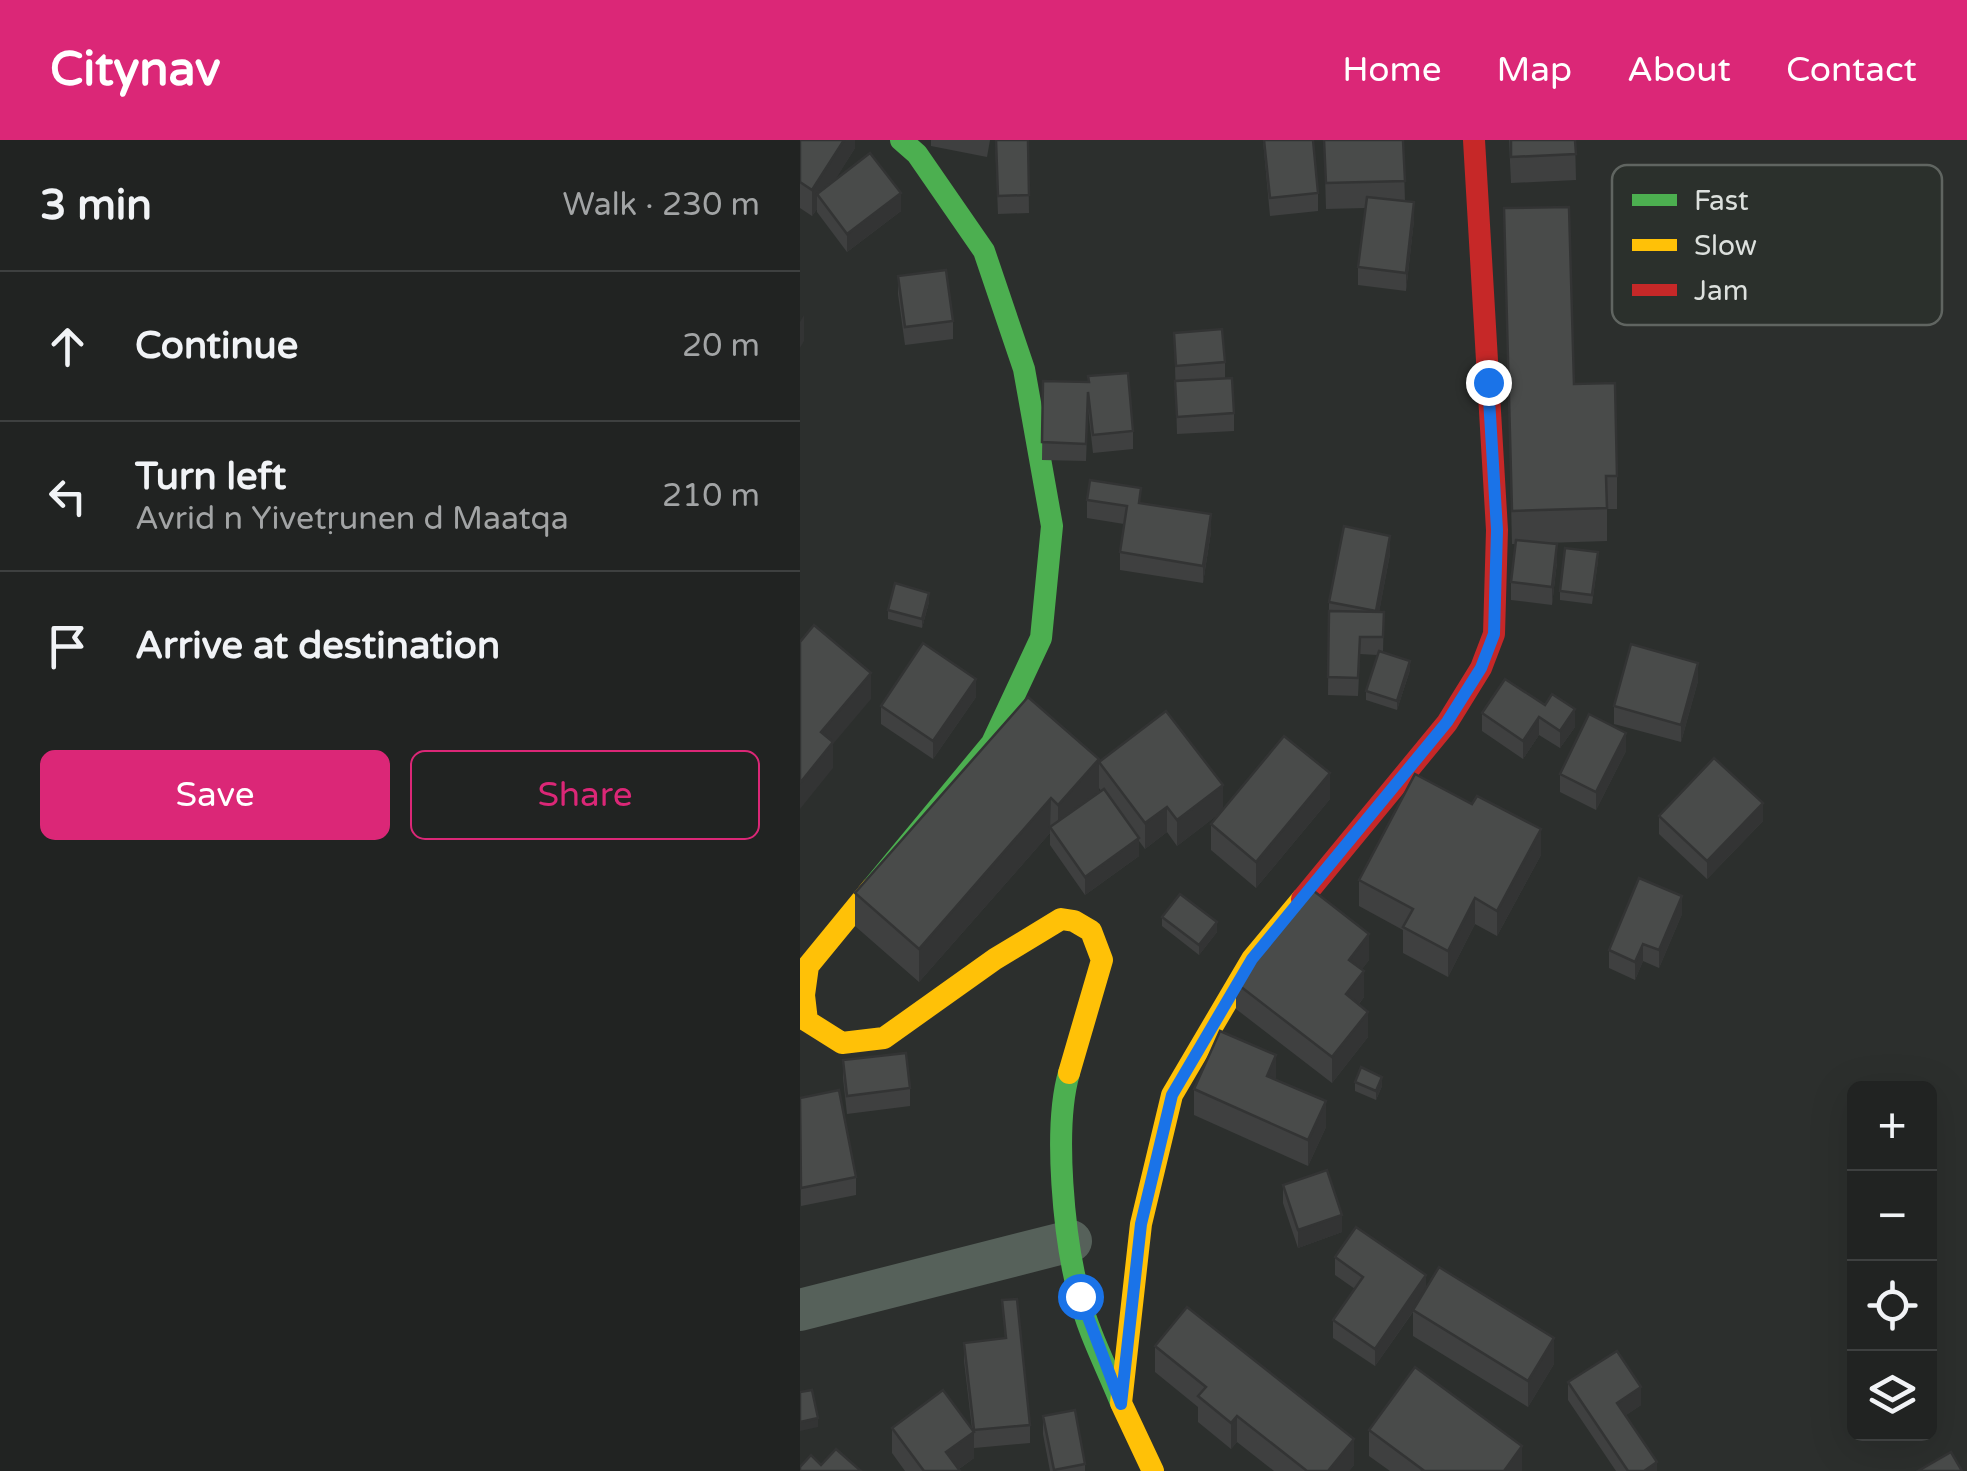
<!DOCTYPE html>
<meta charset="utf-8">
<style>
body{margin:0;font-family:"Varela Round",sans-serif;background:#2d2f2f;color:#f1f3f6}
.controls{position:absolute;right:30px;bottom:30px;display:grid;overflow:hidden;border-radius:15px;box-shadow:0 10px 40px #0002}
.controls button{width:90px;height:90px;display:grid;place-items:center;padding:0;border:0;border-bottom:2px solid #3e4040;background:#212322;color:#f1f3f6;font:50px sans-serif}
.stop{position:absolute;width:30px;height:30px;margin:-22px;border:8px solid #1a73e8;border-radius:50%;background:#fff}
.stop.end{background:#1a73e8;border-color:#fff;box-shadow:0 2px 10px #0008}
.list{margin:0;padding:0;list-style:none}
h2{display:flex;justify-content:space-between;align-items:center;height:130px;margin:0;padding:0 40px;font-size:42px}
h2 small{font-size:32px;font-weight:400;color:#a2a4a5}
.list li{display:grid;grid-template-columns:65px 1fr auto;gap:30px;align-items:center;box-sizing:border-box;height:150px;padding:0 40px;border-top:2px solid #3e4040}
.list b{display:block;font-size:38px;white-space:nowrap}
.list p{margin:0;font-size:32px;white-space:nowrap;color:#a2a4a5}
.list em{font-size:32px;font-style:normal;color:#a2a4a5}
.actions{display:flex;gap:20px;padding:30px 40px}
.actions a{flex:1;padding:22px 0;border:2px solid #db2777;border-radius:15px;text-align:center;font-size:35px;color:#db2777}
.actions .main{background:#db2777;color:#fff}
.icon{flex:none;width:55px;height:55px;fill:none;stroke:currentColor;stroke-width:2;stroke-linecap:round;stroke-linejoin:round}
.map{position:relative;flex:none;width:1167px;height:1331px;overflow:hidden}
header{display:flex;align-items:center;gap:60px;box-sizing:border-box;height:140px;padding:0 50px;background:#db2777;color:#fff}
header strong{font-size:48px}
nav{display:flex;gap:55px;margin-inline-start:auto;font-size:35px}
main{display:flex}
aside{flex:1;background:#212322}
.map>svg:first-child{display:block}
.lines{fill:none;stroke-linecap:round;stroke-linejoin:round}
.street{stroke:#56615a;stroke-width:42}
.fast{stroke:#4caf50;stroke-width:22}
.slow{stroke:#ffc107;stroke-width:22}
.jam{stroke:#c62828;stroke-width:22}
.wall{fill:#3f4040}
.shaded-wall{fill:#333434}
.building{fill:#494b4a;stroke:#333434;stroke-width:2.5}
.route{stroke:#1a73e8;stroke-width:12}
.key{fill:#2b302c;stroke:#606561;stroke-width:2.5}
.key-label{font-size:28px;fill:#dce0dd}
</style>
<header>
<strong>Citynav</strong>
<nav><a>Home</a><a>Map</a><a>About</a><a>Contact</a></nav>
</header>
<main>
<aside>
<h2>3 min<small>Walk · 230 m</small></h2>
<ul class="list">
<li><svg class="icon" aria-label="ahead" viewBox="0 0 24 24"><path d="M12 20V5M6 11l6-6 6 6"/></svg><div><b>Continue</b></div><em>20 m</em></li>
<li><svg class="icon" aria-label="left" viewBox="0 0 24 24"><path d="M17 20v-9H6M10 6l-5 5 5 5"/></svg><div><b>Turn left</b><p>Avrid n Yivetṛunen d Maatqa</p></div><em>210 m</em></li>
<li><svg class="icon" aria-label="arrive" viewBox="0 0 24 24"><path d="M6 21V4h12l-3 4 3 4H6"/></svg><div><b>Arrive at destination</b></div></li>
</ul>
<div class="actions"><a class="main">Save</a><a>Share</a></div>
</aside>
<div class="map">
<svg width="1167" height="1331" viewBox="0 0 1167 1331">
<rect width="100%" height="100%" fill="#2c2f2d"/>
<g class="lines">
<path class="street" d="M0,1170L271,1101"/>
<g class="fast">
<path d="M72,748L192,603L241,498L252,386L224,229L184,111L117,14L101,0"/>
<path d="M269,933C253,988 264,1099 279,1155C288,1192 307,1228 321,1263"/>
</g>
<g class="slow">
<path d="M72,748L8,826L4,855L7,881L42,903L84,898L195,819L261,779L274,781L291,791L302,820L269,933"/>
<path d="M353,1331L321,1263L341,1084L372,955L452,819L502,759"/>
</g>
<path class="jam" d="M502,759L647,583L681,528L694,494L697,390L674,0"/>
</g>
<g class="wall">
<path d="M0,0H55V8L34,41L101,71L47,112L17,72V69L12,76L0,68Z"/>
<path d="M131,0H190L187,17L131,6Z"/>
<path d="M195,0H228L229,73L198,74Z"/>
<path d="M463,0H513L518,53V71L470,76Z"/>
<path d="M524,0H603L605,61L614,80L606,151L558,145V127L565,68L526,69Z"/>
<path d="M709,0H775L776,40L711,43Z"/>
<path d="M704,68L774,244L817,336V369H807V401L745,403L757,422L752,465L711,460V442L716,404H712Z"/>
<path d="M98,136L153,181V199L105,205L98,154Z"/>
<path d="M374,193L425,222V238L434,273V291L377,294Z"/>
<path d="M243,241L288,242L333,291V309L293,313L288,269L286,321L242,320Z"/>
<path d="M287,360L341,363L411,392L403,443L320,430V412L324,384L287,378Z"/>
<path d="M590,414L579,472H584L583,512L610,530L597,570L566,560V551L577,515L560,514L558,556L528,555L529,462Z"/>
<path d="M798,421L792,464L760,460V451Z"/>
<path d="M129,462L122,488L88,479V470Z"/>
<path d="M705,539L775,587L760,608L739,595L723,619L682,591V573Z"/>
<path d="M898,541L881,602L814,584V566Z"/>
<path d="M176,557L133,619L81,584V566Z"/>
<path d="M228,557L299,652L301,651L299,648V622L423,670L530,659L456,748L411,710V684L420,673L377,706L367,692L345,709L339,701V716L285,755L250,705V693L119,842L55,786V753Z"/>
<path d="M826,611L796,670L760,652V634Z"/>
<path d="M859,676L963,681L907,739L859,694Z"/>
<path d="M741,715L697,796L675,784L648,837L603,813V790L559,766V740Z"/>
<path d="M882,774L859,828L843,821L835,840L809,828V810Z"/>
<path d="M362,777L417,792L399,815L362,786Z"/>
<path d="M569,820L562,829L564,857L559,864L568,897L532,943L436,869V843Z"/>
<path d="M43,920L110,948V966L47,974L43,938Z"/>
<path d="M476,940L526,987L508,1026L394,975V949Z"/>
<path d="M555,942L582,946L576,960L555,951Z"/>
<path d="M0,958L56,1037V1055L1,1066Z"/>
<path d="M483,1045L542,1092L498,1108L483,1063Z"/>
<path d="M535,1117L626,1149L754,1224L728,1267L613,1196V1172L575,1226L533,1198V1180L555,1149L535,1135Z"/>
<path d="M202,1160L230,1285V1303L174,1308V1318L159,1329L160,1331H105L92,1313V1288L172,1289L164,1221V1203L205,1199Z"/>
<path d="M355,1206L554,1325L549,1331H474L437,1302L431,1309L398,1282V1267L355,1232Z"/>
<path d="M768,1242L841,1265L826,1275L857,1331H816L768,1260Z"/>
<path d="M243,1276L285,1324V1331H250L243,1294Z"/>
<path d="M569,1290L722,1331H590L569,1316Z"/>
</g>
<g class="shaded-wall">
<path d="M44,0H55V8L22,61L17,54V69L12,76V50Z"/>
<path d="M101,53V71L47,112V94Z"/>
<path d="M614,62V80L606,151V133Z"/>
<path d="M4,175V201L0,208V182Z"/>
<path d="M411,374V392L403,443V426Z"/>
<path d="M590,396V414L576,489V471Z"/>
<path d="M757,404V422L752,465V447Z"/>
<path d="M129,453V462L122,488V479Z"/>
<path d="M610,521V530L597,570V561Z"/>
<path d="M898,523V541L881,602V585Z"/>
<path d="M71,533V559L33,604V628L0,669V643L21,592Z"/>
<path d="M176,539V557L133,619V601Z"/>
<path d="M775,569V587L760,608V591Z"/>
<path d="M739,577V595L723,619V601Z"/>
<path d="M826,593V611L796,670V652Z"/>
<path d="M299,619V652L258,698V665Z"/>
<path d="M530,633V659L456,748V722Z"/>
<path d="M423,645V671L377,706V680Z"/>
<path d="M251,658L250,693L119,842V809Z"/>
<path d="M963,663V681L907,739V721Z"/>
<path d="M367,667V692L345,709V683Z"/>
<path d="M741,689V715L697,796V771Z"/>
<path d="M339,698V716L285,755V737Z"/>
<path d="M882,756V774L859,828V810Z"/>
<path d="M675,758V784L648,837V811Z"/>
<path d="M417,782V792L399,815V805Z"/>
<path d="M569,794V820L549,846V820Z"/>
<path d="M843,804V821L835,840V822Z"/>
<path d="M564,831V857L546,880V854Z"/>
<path d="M568,872V897L532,943V917Z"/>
<path d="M476,915V941L467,936Z"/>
<path d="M582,937V946L576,960V951Z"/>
<path d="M526,961V987L508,1026V1000Z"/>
<path d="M542,1075V1092L498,1108V1090Z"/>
<path d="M626,1135V1153L575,1226V1209Z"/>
<path d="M754,1198V1224L728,1267V1241Z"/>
<path d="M841,1247V1265L817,1281V1263Z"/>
<path d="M437,1276V1302L431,1309V1283Z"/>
<path d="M18,1278V1287L0,1291V1282Z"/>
<path d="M174,1292V1318L156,1331L146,1312Z"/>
<path d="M554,1299V1325L549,1331H528Z"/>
<path d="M722,1306V1331H704Z"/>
<path d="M857,1322V1331H844Z"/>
</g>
<g class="building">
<path d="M0,0H44L12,50L0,42Z"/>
<path d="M196,0H228L229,55L198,56Z"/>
<path d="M464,0H513L518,53L470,58Z"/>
<path d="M524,0H603L605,41L526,43Z"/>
<path d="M711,0H775L776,14L711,17Z"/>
<path d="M70,13L101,53L47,94L17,54Z"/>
<path d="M567,57L614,62L606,133L558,127Z"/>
<path d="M769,67L774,244L815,243L817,336H806L807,368L712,371L704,68Z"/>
<path d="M146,130L153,181L105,187L98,136Z"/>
<path d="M422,189L425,222L376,226L374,193Z"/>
<path d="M328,233L333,291L293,295L288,252L286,304L242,302L243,241L289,242L288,236Z"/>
<path d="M432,238L434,273L377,277L375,241Z"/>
<path d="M290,340L341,348L339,363L411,374L403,426L320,412L327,366L287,360Z"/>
<path d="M544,386L590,396L576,471L529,462Z"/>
<path d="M716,400L757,404L752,447L711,442Z"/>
<path d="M765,408L798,412L792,455L760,451Z"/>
<path d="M95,443L129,453L122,479L88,470Z"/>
<path d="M529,471L584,472L583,497H560L558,538L528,537Z"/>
<path d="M14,485L71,533L21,592L33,602L0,643V502Z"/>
<path d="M123,503L176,539L133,601L81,566Z"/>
<path d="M831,504L898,523L881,585L814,566Z"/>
<path d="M579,511L610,521L597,561L566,551Z"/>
<path d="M705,539L745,565L752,554L775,569L760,591L739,577L723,601L682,573Z"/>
<path d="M228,557L299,619L258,665L251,658L119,809L55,753Z"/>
<path d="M366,571L423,645L377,680L367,667L345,683L299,622Z"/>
<path d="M789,574L826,593L796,652L760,634Z"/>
<path d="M484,596L530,633L456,722L411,684Z"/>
<path d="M914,618L963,663L907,721L859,676Z"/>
<path d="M615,634L672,664L677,656L741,689L697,771L675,758L648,811L603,787L613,769L559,740Z"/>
<path d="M304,649L339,698L285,737L250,687Z"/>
<path d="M839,738L882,756L859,810L843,804L835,822L809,810Z"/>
<path d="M510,748L569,794L549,820L564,831L546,854L568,872L532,917L436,843Z"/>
<path d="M380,754L417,782L399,805L362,777Z"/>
<path d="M420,891L476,915L467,936L526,961L508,1000L394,949Z"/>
<path d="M106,913L110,948L47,956L43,920Z"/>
<path d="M561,927L582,937L576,951L555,942Z"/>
<path d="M39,950L56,1037L1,1048L0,958Z"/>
<path d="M527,1030L542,1075L498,1090L483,1045Z"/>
<path d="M556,1087L626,1135L575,1209L533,1180L563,1137L535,1117Z"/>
<path d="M639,1127L754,1198L728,1241L613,1170Z"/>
<path d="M217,1159L230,1285L174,1290L164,1203L206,1198L202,1160Z"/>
<path d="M387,1167L554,1299L528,1331H507L437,1276L431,1283L398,1256L406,1247L355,1206Z"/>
<path d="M817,1211L841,1247L817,1263L857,1322L844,1331H828L768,1242Z"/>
<path d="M615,1227L722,1306L704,1331H622L623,1330L569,1290Z"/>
<path d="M12,1250L18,1278L0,1282V1252Z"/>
<path d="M143,1250L174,1292L146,1312L160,1331H124L92,1288Z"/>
<path d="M275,1270L285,1324L254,1330L243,1276Z"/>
<path d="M36,1309L61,1331H0V1327L11,1315L21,1325Z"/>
<path d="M1151,1312L1162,1331H1118Z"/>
</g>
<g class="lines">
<path class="route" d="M280,1156L321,1264L341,1084L372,955L452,819L647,582L681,528L694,494L697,390L688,242"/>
</g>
<rect x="812" y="25" width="330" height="160" rx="15" class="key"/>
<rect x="832" y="54" width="45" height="12" fill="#4caf50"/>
<rect x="832" y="99" width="45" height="12" fill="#ffc107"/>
<rect x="832" y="144" width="45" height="12" fill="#c62828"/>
<g class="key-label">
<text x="894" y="70">Fast</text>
<text x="894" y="115">Slow</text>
<text x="894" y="160">Jam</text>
</g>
</svg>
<div class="controls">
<button>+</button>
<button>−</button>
<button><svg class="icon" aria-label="locate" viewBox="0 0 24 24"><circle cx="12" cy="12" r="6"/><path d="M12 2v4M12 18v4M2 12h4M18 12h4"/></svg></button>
<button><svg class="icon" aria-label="layers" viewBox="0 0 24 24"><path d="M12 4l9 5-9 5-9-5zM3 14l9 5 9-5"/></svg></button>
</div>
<div class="stop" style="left:280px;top:1156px"></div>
<div class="stop end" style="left:688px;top:242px"></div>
</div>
</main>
